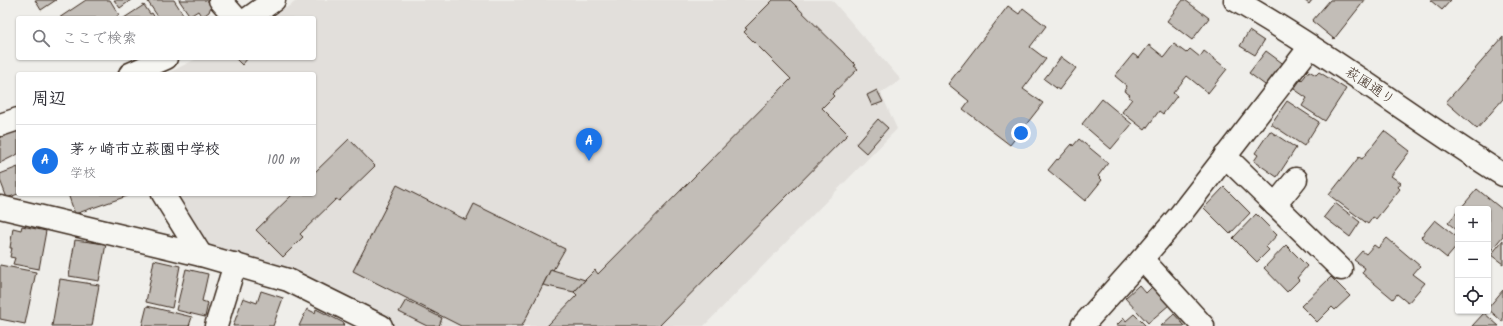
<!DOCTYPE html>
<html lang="ja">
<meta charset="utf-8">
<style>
body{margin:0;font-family:Kalam,"Klee One",sans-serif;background:#f2f2f3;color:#2b2b33}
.controls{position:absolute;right:12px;bottom:12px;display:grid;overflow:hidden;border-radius:4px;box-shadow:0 1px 3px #0004}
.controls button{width:36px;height:36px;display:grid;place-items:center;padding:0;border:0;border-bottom:1px solid #e1e1e2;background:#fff;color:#2b2b33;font:20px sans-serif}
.you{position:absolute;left:1021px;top:133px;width:14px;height:14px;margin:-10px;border:3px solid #fff;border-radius:50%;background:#1a73e8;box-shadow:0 0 0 6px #1a73e833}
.badge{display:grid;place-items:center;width:26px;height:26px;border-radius:50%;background:#1a73e8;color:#fff;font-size:13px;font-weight:700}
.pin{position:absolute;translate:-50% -33px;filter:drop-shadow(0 1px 2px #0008)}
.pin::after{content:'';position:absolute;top:21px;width:14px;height:12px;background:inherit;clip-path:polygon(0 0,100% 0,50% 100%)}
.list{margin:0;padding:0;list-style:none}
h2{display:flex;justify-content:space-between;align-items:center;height:52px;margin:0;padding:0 16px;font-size:17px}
h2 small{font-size:13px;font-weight:400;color:#7c7c81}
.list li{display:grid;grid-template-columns:26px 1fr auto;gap:12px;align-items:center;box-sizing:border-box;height:72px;padding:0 16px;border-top:1px solid #e1e1e2}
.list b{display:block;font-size:15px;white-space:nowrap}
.list p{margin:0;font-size:13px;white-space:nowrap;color:#7c7c81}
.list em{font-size:13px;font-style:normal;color:#7c7c81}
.icon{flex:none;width:22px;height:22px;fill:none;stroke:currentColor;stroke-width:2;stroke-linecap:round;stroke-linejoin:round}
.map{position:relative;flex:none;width:1503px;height:326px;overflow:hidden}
.search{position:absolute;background:#fff;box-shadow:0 1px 3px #0004;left:16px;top:16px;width:300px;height:44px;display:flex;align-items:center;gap:10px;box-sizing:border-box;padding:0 14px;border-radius:4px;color:#7c7c81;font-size:15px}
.panel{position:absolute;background:#fff;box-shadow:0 1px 3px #0004;left:16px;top:72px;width:300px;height:124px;border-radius:4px}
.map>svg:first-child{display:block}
.built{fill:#e2dfdb}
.building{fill:#c2bdb7;stroke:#3b2a1e}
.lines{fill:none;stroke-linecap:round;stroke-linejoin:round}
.minor-casing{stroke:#3b2a1e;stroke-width:25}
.minor{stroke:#f6f6f2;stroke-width:22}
.labels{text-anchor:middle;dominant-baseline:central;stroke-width:3;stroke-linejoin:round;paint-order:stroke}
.street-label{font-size:14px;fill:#3b2a1e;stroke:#f6f6f2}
</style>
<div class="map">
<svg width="1503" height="326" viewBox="0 0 1503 326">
<rect width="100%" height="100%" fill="#efeeea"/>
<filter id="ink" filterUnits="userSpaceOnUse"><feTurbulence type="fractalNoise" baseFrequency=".025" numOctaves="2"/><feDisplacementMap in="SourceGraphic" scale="8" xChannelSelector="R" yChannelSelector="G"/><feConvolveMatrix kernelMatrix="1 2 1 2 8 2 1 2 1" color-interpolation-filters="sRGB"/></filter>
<g filter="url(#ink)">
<path class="built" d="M298,0H832L901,80L881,93L897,129L704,326H390L196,246L168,194H314V74H166L198,58H314V18H271Z"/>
<g class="building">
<path d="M35,0H56L41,10Z"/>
<path d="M86,0H110L119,15L115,18H59Z"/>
<path d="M114,0H131L120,8Z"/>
<path d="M151,0H174L183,14L176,18H159L148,2Z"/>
<path d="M179,0H207L211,6L209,12L202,17L198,11L190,16Z"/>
<path d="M773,0H790L856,65L854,66L858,69L832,94L834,96L822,108L848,134L659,326H547L577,295L574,292L585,280L595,270L598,274L791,79L744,32L747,29L745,28Z"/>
<path d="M1183,0H1185L1209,18L1192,40L1167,21Z"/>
<path d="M1304,0H1312L1309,4Z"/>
<path d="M1330,0H1365L1334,39L1312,21Z"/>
<path d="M1430,0H1451L1442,10Z"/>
<path d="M144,5L150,14L152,13L155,18H124Z"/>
<path d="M1008,6L1019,14L1023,8L1046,26L1030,47L1046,59L1023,89L1043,103L1010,145L963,109L969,101L948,84Z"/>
<path d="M1249,31L1264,41L1255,55L1240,46Z"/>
<path d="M1503,37V99L1477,129L1446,102Z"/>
<path d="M1174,44L1186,53L1190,49L1200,57L1204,51L1227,69L1208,93L1187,76L1173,93L1177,96L1163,114L1159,111L1145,130L1122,112L1132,99L1128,97L1130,95L1124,91L1127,86L1115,76L1133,54L1139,58L1149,45L1164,57Z"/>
<path d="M1266,51L1285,65L1269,88L1249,73Z"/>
<path d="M1061,57L1076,68L1059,90L1044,79Z"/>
<path d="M235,58H248L242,65Z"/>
<path d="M1309,71L1316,75L1319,72L1346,89L1325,121L1302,106L1307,98L1294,89L1301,79L1302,80Z"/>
<path d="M877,90L883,102L872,106L867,95Z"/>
<path d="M1102,99L1132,124L1111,149L1082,124Z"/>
<path d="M1287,101L1319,122L1304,146L1271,124Z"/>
<path d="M878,119L888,128L866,153L856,144Z"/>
<path d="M15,124L18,132V154L0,163V130Z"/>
<path d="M1270,131L1296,148L1277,177L1254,161L1258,155L1255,153Z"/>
<path d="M1384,131L1410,151L1391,176L1401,183L1398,187L1400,189L1376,219L1373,217L1368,224L1329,195L1359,157L1362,159Z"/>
<path d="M349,139L375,166L339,201L336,199L300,234L303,237L283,257L256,230L293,194H314V173Z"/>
<path d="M1079,139L1108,163L1098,176L1102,180L1085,201L1048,170L1057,159L1058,160L1072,144L1073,146Z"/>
<path d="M18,167V194L7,198L0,180V174Z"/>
<path d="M397,185L466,220L474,204L565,249L553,270L551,269L522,326H461L353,271Z"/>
<path d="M1224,187L1250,213L1230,234L1204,208Z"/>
<path d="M1477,189L1503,210V236L1488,254V209H1460Z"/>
<path d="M68,194H133L75,214Z"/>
<path d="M1335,203L1360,222L1350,237L1324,217Z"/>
<path d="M1458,211V231L1448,223Z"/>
<path d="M1256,214L1277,235L1266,247L1269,250L1257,262L1233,238Z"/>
<path d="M1435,220L1458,238V245L1447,258L1421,237Z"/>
<path d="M22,226L46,231L39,269L13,264L15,258L10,257L12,248H10L13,228L21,230Z"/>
<path d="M1387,238L1420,266L1413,274L1425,283L1408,303L1397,294L1393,299L1362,273L1365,268L1354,260L1362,251L1366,254L1374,245L1378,248Z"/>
<path d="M75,240L106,244L99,281L69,276Z"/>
<path d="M1503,240V264L1491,255Z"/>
<path d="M1286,245L1307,266L1297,278L1299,280L1287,292L1264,268Z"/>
<path d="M154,260L180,266L172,308L146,302Z"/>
<path d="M0,265L36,272L25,324L0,319Z"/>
<path d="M186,269L208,274L202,301L208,303L205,317L176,310Z"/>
<path d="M551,269L553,270L585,280L574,292L543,285Z"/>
<path d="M1331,277L1350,296L1335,310L1332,307L1317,322L1301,306Z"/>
<path d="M60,279L99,285L92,326H52Z"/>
<path d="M1139,285L1146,293L1152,287L1169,305L1148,323L1125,298Z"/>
<path d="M1503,290V322L1488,309V308Z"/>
<path d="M261,291L283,298L273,326H233L243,298L257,303Z"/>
<path d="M406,300L442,318L439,326H427L399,312Z"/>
<path d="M147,306L192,317L189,326H142Z"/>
<path d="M307,309L315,313L316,309L344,323L343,326H299Z"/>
<path d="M1484,313L1499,326H1472Z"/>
<path d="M1134,314L1146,326H1116L1124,318L1126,321Z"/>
<path d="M1174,314L1185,326H1161Z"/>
</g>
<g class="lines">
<defs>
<g id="minor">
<path d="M220,0L236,18"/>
<path d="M1235,0C1328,53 1413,118 1503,175"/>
<path d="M249,18L274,0"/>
<path d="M130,74L166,58"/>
<path d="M0,125L18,119"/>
<path d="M1225,156L1341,269"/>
<path d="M163,194L201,255"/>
<path d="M1275,205L1296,179"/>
<path d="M0,207L201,255L288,280L381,326"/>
<path d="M1142,259L1203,326"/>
<path d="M216,326L235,264"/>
<path d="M1082,326L1142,259L1180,215L1310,47"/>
</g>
</defs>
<use href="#minor" class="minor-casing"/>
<use href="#minor" class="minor"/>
</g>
</g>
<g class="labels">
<g class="street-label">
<text transform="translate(1370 86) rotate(34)">萩園通り</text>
</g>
</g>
</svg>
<div class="controls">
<button>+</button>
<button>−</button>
<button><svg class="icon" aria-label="locate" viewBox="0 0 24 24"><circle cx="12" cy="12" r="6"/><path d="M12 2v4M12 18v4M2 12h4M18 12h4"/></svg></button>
</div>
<div class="you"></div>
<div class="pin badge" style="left:589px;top:161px">A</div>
<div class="search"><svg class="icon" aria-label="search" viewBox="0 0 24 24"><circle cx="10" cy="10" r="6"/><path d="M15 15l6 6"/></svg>ここで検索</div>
<section class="panel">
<h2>周辺<small></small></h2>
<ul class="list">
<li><span class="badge">A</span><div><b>茅ヶ崎市立萩園中学校</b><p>学校</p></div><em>100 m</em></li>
</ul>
</section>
</div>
